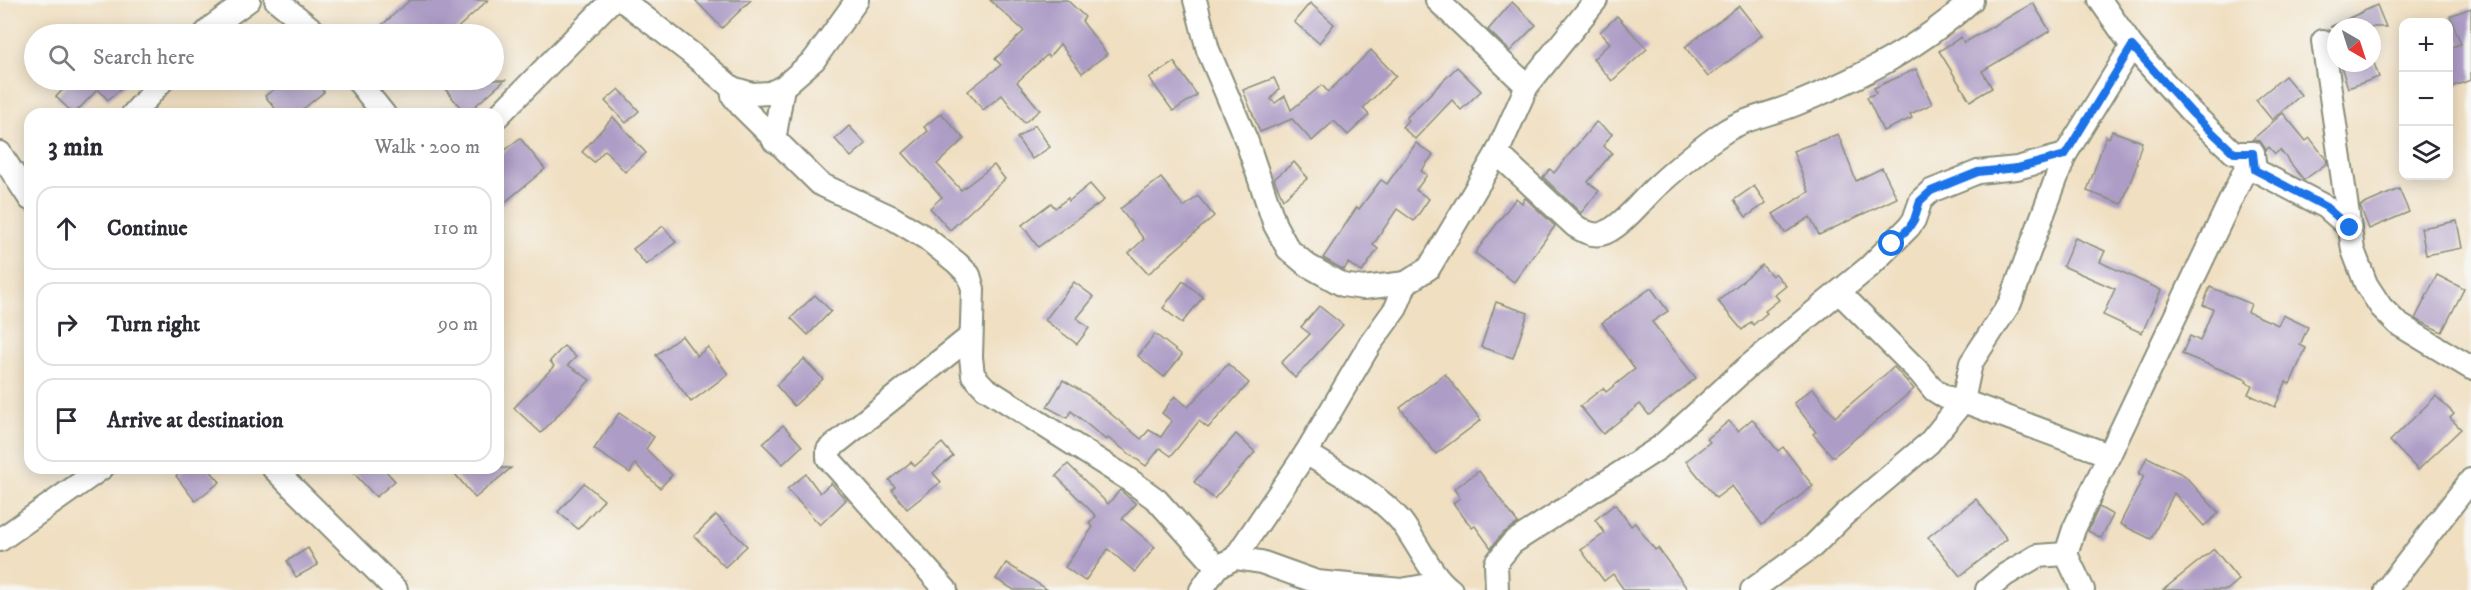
<!DOCTYPE html>
<meta charset="utf-8">
<style>
body{margin:0;font-family:"IM FELL DW Pica",serif;background:#f2f2f3;color:#2b2b33}
.controls{position:absolute;right:18px;top:18px;display:grid;overflow:hidden;border-radius:12px;box-shadow:0 3px 15px #0003}
.controls button{width:54px;height:54px;display:grid;place-items:center;padding:0;border:0;border-bottom:2px solid #e1e1e2;background:#fff;color:#2b2b33;font:30px sans-serif}
.compass{position:absolute;left:2327px;top:18px;width:54px;height:54px;border-radius:50%;background:#fff;box-shadow:0 3px 15px #0003;rotate:141deg}
.stop{position:absolute;width:18px;height:18px;margin:-14px;border:4px solid #1a73e8;border-radius:50%;background:#fff}
.stop.end{background:#1a73e8;border-color:#fff;box-shadow:0 2px 6px #0008}
.list{margin:0;padding:0;list-style:none}
h2{display:flex;justify-content:space-between;align-items:center;height:78px;margin:0;padding:0 24px;font-size:26px}
h2 small{font-size:20px;font-weight:400;color:#7c7c81}
.list li{display:grid;grid-template-columns:39px 1fr auto;gap:18px;align-items:center;box-sizing:border-box;height:84px;margin:0 12px 12px;padding:0 12px;border:2px solid #e1e1e2;border-radius:18px}
.list b{display:block;font-size:22px;white-space:nowrap}
.list em{font-size:20px;font-style:normal;color:#7c7c81}
.icon{flex:none;width:33px;height:33px;fill:none;stroke:currentColor;stroke-width:2;stroke-linecap:round;stroke-linejoin:round}
.map{position:relative;flex:none;width:2471px;height:590px;overflow:hidden}
.search{position:absolute;background:#fff;box-shadow:0 3px 15px #0003;left:24px;top:24px;width:480px;height:66px;display:flex;align-items:center;gap:15px;box-sizing:border-box;padding:0 21px;border-radius:33px;color:#7c7c81;font-size:22px}
.panel{position:absolute;background:#fff;box-shadow:0 3px 15px #0003;left:24px;top:108px;width:480px;height:366px;border-radius:18px}
.map>svg:first-child{display:block}
.building{fill:#ad9cc6}
.lines{fill:none;stroke-linecap:round;stroke-linejoin:round}
.minor-casing{stroke:#888e7a;stroke-width:26}
.minor{stroke:#fff;stroke-width:22}
.route{stroke:#1a73e8;stroke-width:8}
</style>
<div class="map">
<svg width="2471" height="590" viewBox="0 0 2471 590">
<rect width="100%" height="100%" fill="#f6f6f2"/>
<filter id="ink" filterUnits="userSpaceOnUse"><feTurbulence type="fractalNoise" baseFrequency=".0167" numOctaves="2"/><feDisplacementMap in="SourceGraphic" scale="12" xChannelSelector="R" yChannelSelector="G"/><feConvolveMatrix kernelMatrix="1 2 1 2 8 2 1 2 1" color-interpolation-filters="sRGB"/></filter>
<filter id="wash" filterUnits="userSpaceOnUse"><feTurbulence type="fractalNoise" baseFrequency=".008" numOctaves="4" result="noise"/><feDisplacementMap in="SourceGraphic" scale="24" xChannelSelector="R" yChannelSelector="G"/><feGaussianBlur stdDeviation="1.35" result="paint"/><feColorMatrix in="noise" values="0 0 0 0 0 0 0 0 0 0 0 0 0 0 0 0 0 1.4 0 .05"/><feComposite in="paint" operator="in"/></filter>
<g filter="url(#wash)">
<rect width="100%" height="100%" fill="#f0dfc1"/>
<g id="blocks">
<g class="building">
<path d="M410,0H488L451,34H372Z"/>
<path d="M695,0H751L722,28Z"/>
<path d="M990,0H1067L1085,17L1082,21L1107,54L1082,73L1060,44L1049,57L1047,55L1017,82L1040,110L1024,123L1002,95L983,110L968,91L1001,65L995,59L1024,31Z"/>
<path d="M1512,2L1536,25L1510,51L1488,30Z"/>
<path d="M1310,3L1334,24L1319,43L1294,22Z"/>
<path d="M2033,3L2050,31L1982,71L1992,88L1970,101L1939,51L1961,37L1964,43Z"/>
<path d="M2377,5L2386,27H2330Z"/>
<path d="M1739,6L1762,35L1708,77L1685,47Z"/>
<path d="M2471,8V80L2448,88V48L2461,44L2450,16Z"/>
<path d="M1617,16L1647,49L1612,81L1593,59L1610,43L1600,32Z"/>
<path d="M1371,50L1396,76L1363,108L1369,115L1348,135L1334,121L1312,141L1292,119L1260,132L1243,90L1274,78L1279,89L1271,99L1275,103L1285,96L1291,110L1322,85L1328,92Z"/>
<path d="M1174,62L1197,95L1173,111L1149,78Z"/>
<path d="M2340,63H2374L2379,77L2348,88Z"/>
<path d="M1457,67L1481,91L1461,110L1452,100L1415,139L1402,127L1408,120L1406,118Z"/>
<path d="M1916,69L1932,104L1910,114L1912,118L1883,131L1867,97L1876,93L1874,88Z"/>
<path d="M2285,76L2301,95L2272,120L2256,100Z"/>
<path d="M72,80H131L108,100L98,89L74,114L56,97Z"/>
<path d="M286,80H314L324,92L297,114H280L265,96Z"/>
<path d="M457,80H505L466,114L445,89Z"/>
<path d="M619,89L639,111L626,123L605,101Z"/>
<path d="M941,113L964,139L937,164L961,190L994,165L1005,179L950,230L930,208L942,197L903,153L928,131L924,127Z"/>
<path d="M2283,113L2306,141L2310,138L2326,159L2327,163L2304,180L2280,150L2275,154L2269,147L2266,150L2260,141L2252,140Z"/>
<path d="M613,117L646,153L625,172L605,150L594,162L582,152Z"/>
<path d="M1596,122L1612,134L1603,146L1612,153L1588,182L1599,191L1581,213L1543,177L1550,169L1554,173Z"/>
<path d="M1035,125L1050,147L1032,159L1017,138Z"/>
<path d="M849,126L866,144L851,157L835,139Z"/>
<path d="M2112,131L2142,142L2136,163L2137,164L2122,204L2087,191L2106,136L2109,138Z"/>
<path d="M1838,134L1856,181L1882,168L1897,198L1819,235L1810,217L1785,233L1773,214L1809,192L1793,151Z"/>
<path d="M520,138L545,169L498,208V156Z"/>
<path d="M1416,143L1433,155L1421,171L1427,175L1416,190L1429,199L1414,221L1397,209L1373,245L1378,249L1362,272L1348,263L1344,270L1323,258L1357,207L1359,209L1381,180L1387,184Z"/>
<path d="M1294,162L1308,178L1283,199L1274,179Z"/>
<path d="M1161,178L1184,207L1198,196L1214,216L1148,274L1129,253L1144,239L1120,209Z"/>
<path d="M1090,184L1104,200L1038,247L1022,225L1051,203L1055,208L1068,198L1069,201Z"/>
<path d="M1754,186L1766,203L1746,217L1734,200Z"/>
<path d="M2399,189L2409,212L2369,229L2360,206Z"/>
<path d="M1516,198L1522,203L1525,198L1555,226L1514,282L1475,253Z"/>
<path d="M2457,221L2462,248L2426,255L2421,228Z"/>
<path d="M663,226L676,242L646,265L633,249Z"/>
<path d="M2075,238L2105,251L2100,262L2161,290L2142,333L2103,315L2115,289L2063,266Z"/>
<path d="M1762,265L1772,276L1775,273L1786,286L1775,295L1779,300L1765,311L1767,313L1753,325L1751,322L1742,330L1718,301Z"/>
<path d="M2437,275L2464,289L2442,332L2415,319Z"/>
<path d="M1183,281L1203,297L1182,323L1163,308Z"/>
<path d="M1074,282L1094,297L1077,318L1089,328L1077,344L1045,320Z"/>
<path d="M2210,287L2251,304L2248,312L2278,325L2283,315L2308,327L2300,345L2306,348L2290,384L2286,382L2275,407L2248,394L2252,385L2246,382L2247,380L2182,354L2190,336L2200,341L2213,309L2203,305Z"/>
<path d="M1651,288L1668,311L1652,322L1696,378L1649,415L1640,404L1603,434L1580,406L1603,388L1606,392L1635,369L1602,323Z"/>
<path d="M815,295L831,311L808,335L791,318Z"/>
<path d="M1496,302L1528,313L1513,358L1481,347Z"/>
<path d="M1319,306L1343,325L1295,378L1281,363L1310,334L1301,327Z"/>
<path d="M1155,334L1182,355L1164,377L1138,356Z"/>
<path d="M682,336L697,356L708,347L728,374L691,402L656,355Z"/>
<path d="M564,346L576,357L568,365L590,380L541,433L514,408L554,366L550,361Z"/>
<path d="M804,359L823,379L794,406L776,385Z"/>
<path d="M1228,364L1249,383L1208,428L1199,421L1171,456L1160,448L1146,466L1108,438L1106,440L1071,411L1067,418L1047,407L1063,380L1088,395L1141,439L1149,430L1161,437L1172,421L1162,413L1175,396L1188,407Z"/>
<path d="M1894,367L1914,389L1833,457L1813,434L1816,432L1794,403L1813,388L1835,417Z"/>
<path d="M1445,374L1481,420L1436,454L1400,408Z"/>
<path d="M2436,396L2454,414L2450,418L2461,429L2418,470L2390,441Z"/>
<path d="M619,413L654,437L646,449L672,475L660,488L635,464L630,473L594,449Z"/>
<path d="M1752,419L1778,451L1783,447L1813,486L1762,525L1732,486L1716,498L1686,461L1710,442L1707,439L1729,421L1738,431Z"/>
<path d="M783,425L802,446L783,464L763,444Z"/>
<path d="M1236,434L1255,452L1214,499L1194,482Z"/>
<path d="M942,443L953,456L933,473L941,482L907,509L892,490L895,487L889,480L911,462L915,466Z"/>
<path d="M2147,457L2184,475L2219,513L2204,526L2174,493L2151,539L2120,524L2144,476L2139,474Z"/>
<path d="M1068,464L1108,504L1120,490L1136,504L1122,519L1155,547L1135,572L1108,549L1085,581L1065,567L1093,527L1089,524L1096,516L1056,476Z"/>
<path d="M186,468H208L220,482L195,501L176,476Z"/>
<path d="M349,468H383L395,481L376,497Z"/>
<path d="M450,468H511L475,498Z"/>
<path d="M1479,471L1518,523L1502,534L1491,548L1475,526L1472,528L1453,503L1460,498L1454,489Z"/>
<path d="M806,474L820,493L831,483L846,500L820,525L787,489Z"/>
<path d="M584,483L604,500L578,529L558,512Z"/>
<path d="M1976,499L2007,539L1960,576L1928,537Z"/>
<path d="M1615,504L1631,526L1635,523L1655,550L1658,548L1688,590H1624L1613,574L1604,581L1581,550L1605,533L1595,520Z"/>
<path d="M2099,507L2113,515L2101,538L2088,531Z"/>
<path d="M716,515L747,546L725,567L694,536Z"/>
<path d="M308,548L318,565L296,577L287,561Z"/>
<path d="M2214,549L2239,580L2227,590H2163Z"/>
<path d="M1006,563L1048,590H1014L996,579Z"/>
</g>
</g>
</g>
<g filter="url(#ink)">
<use href="#blocks" fill-opacity="0" stroke="#888e7a" stroke-width="1.5"/>
<g class="lines">
<defs>
<g id="minor">
<path d="M276,0L318,34"/>
<path d="M622,0L692,54L732,88L752,94L770,93L783,87L814,60L857,0"/>
<path d="M1195,0L1208,50L1247,142L1275,225L1288,249L1307,265L1343,285L1363,288L1406,283"/>
<path d="M1437,0L1527,86"/>
<path d="M2100,0L2132,46L2192,113L2234,153H2253L2255,170L2326,207L2350,228"/>
<path d="M205,34L213,26L249,0"/>
<path d="M2323,41L2353,250L2366,284L2381,307L2398,324L2471,368"/>
<path d="M357,80L384,114"/>
<path d="M732,88L733,96L741,106L820,184L891,217L926,238L957,263L969,275L973,289L971,357L973,375L985,388L1128,479L1157,500L1217,567"/>
<path d="M133,114L163,80"/>
<path d="M498,116L612,0"/>
<path d="M774,141L783,87"/>
<path d="M0,153L30,199"/>
<path d="M1497,153L1575,226C1583,231 1592,236 1601,234C1619,230 1642,200 1656,187C1678,167 1700,148 1724,132C1745,118 1772,114 1796,104C1861,77 1920,48 1972,0"/>
<path d="M1839,292L1920,373L1934,390L1945,397L1963,401L2109,455"/>
<path d="M1306,453C1338,473 1375,492 1400,520C1417,541 1430,575 1451,590"/>
<path d="M273,468L396,590"/>
<path d="M0,540L102,468"/>
<path d="M1235,558L1261,562L1317,582L1401,590L1441,583"/>
<path d="M946,590L828,458V450L971,336"/>
<path d="M1201,590L1217,567L1235,558L1306,453L1370,344L1396,308L1406,283L1429,268L1497,153L1527,86L1596,0"/>
<path d="M1497,590L1496,563L1512,543L1659,448L1745,369L1869,267L1909,227L1914,220L1921,200L1931,191L1978,172L2017,168L2065,155"/>
<path d="M1752,590L1813,546L1845,514L1929,443L1963,401L1971,363L2010,303L2065,155L2132,46"/>
<path d="M1987,590L2005,575L2037,556L2066,554"/>
<path d="M2083,590L2066,554L2074,529L2253,153"/>
<path d="M2386,590L2471,480"/>
</g>
</defs>
<use href="#minor" class="minor-casing"/>
<use href="#minor" class="minor"/>
</g>
</g>
<g class="lines" filter="url(#ink)">
<path class="route" d="M1892,244L1909,228L1914,220L1920,201L1931,191L1978,172L2017,168L2065,155L2132,46L2192,113L2234,153H2253L2255,170L2326,207L2350,228"/>
</g>
</svg>
<div class="controls">
<button>+</button>
<button>−</button>
<button><svg class="icon" aria-label="layers" viewBox="0 0 24 24"><path d="M12 4l9 5-9 5-9-5zM3 14l9 5 9-5"/></svg></button>
</div>
<svg class="compass" viewBox="-18 -18 36 36"><path d="M0-13l5 13h-10z" fill="#e53935"/><path d="M0 13l5-13h-10z" fill="#7c7c81"/></svg>
<div class="stop" style="left:1892px;top:244px"></div>
<div class="stop end" style="left:2350px;top:228px"></div>
<div class="search"><svg class="icon" aria-label="search" viewBox="0 0 24 24"><circle cx="10" cy="10" r="6"/><path d="M15 15l6 6"/></svg>Search here</div>
<section class="panel">
<h2>3 min<small>Walk · 200 m</small></h2>
<ul class="list">
<li><svg class="icon" aria-label="ahead" viewBox="0 0 24 24"><path d="M12 20V5M6 11l6-6 6 6"/></svg><div><b>Continue</b></div><em>110 m</em></li>
<li><svg class="icon" aria-label="right" viewBox="0 0 24 24"><path d="M7 20v-9h11M14 6l5 5-5 5"/></svg><div><b>Turn right</b></div><em>90 m</em></li>
<li><svg class="icon" aria-label="arrive" viewBox="0 0 24 24"><path d="M6 21V4h12l-3 4 3 4H6"/></svg><div><b>Arrive at destination</b></div></li>
</ul>
</section>
</div>
